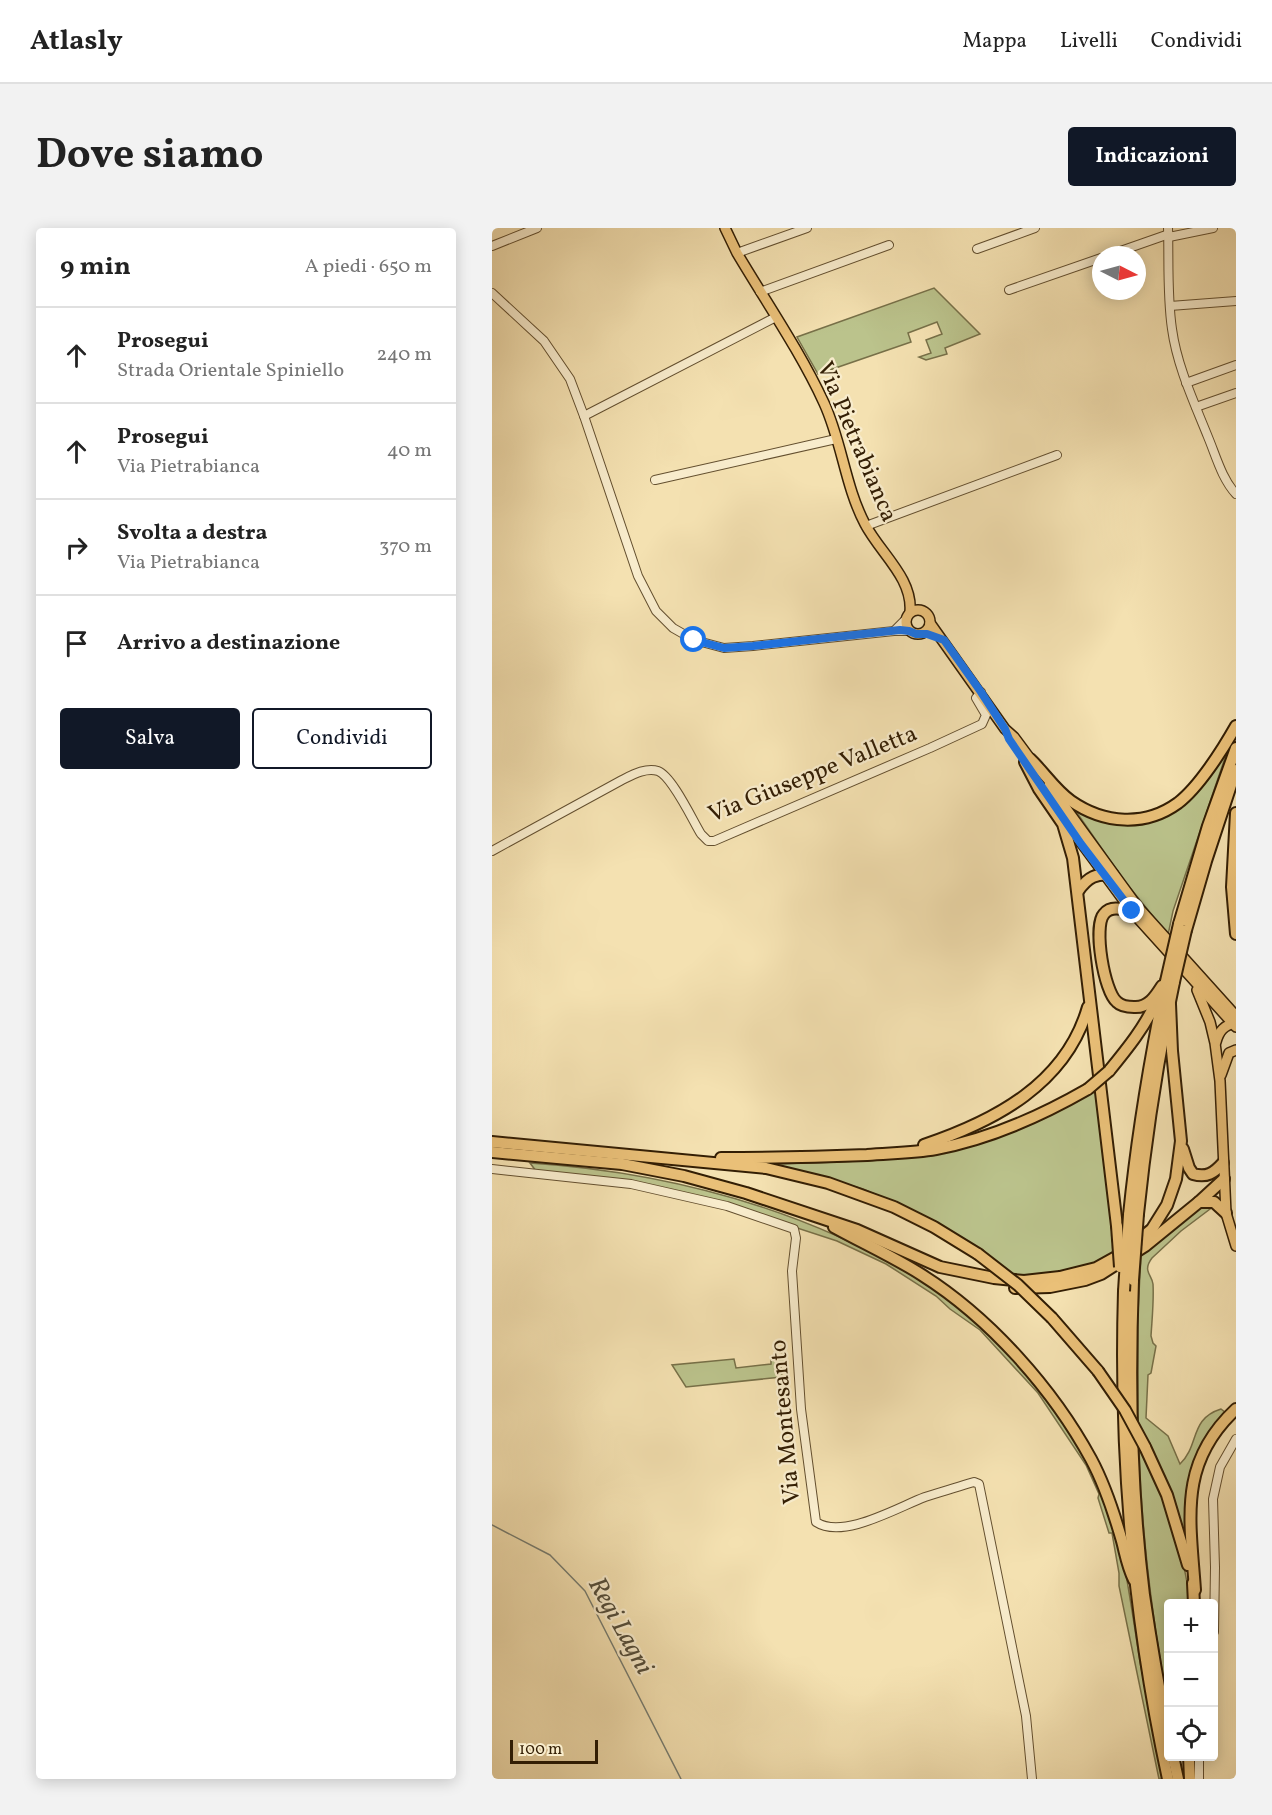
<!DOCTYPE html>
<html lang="it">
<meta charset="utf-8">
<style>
body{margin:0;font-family:Vollkorn,serif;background:#f2f2f2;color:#222}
.controls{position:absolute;right:18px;bottom:18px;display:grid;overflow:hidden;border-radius:6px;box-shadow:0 3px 15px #0003}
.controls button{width:54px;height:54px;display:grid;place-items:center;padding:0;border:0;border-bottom:2px solid #e0e0e0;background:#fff;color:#222;font:30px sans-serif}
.compass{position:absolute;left:600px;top:18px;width:54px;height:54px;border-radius:50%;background:#fff;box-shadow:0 3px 15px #0003;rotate:96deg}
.scale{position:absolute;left:18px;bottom:15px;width:88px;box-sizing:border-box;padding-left:6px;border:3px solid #331e04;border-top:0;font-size:16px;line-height:21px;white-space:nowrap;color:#331e04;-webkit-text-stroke:4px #f8eccc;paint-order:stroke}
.stop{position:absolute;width:18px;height:18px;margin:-14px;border:4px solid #1a73e8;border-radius:50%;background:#fff}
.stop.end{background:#1a73e8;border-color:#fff;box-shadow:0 2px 6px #0008}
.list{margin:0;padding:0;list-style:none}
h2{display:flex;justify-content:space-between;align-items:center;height:78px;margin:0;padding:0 24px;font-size:26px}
h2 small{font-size:20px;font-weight:400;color:#767676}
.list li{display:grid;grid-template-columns:39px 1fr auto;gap:18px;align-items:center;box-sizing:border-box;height:96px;padding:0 24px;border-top:2px solid #e0e0e0}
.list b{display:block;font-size:22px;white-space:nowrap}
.list p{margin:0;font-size:20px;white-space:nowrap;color:#767676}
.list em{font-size:20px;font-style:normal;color:#767676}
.actions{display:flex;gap:12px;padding:18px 24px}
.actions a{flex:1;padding:14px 0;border:2px solid #111827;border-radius:6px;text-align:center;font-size:21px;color:#111827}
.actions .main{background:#111827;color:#fff}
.icon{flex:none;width:33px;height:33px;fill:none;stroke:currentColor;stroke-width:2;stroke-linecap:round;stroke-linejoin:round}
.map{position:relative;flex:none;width:744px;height:1551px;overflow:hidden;border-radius:6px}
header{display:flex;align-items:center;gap:36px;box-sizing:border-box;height:84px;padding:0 30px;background:#fff;border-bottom:2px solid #e0e0e0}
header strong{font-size:28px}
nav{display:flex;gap:33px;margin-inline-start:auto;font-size:21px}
.intro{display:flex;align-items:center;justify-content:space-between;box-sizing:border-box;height:144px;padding:0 36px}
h1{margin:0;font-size:42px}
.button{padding:15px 27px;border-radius:6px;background:#111827;color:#fff;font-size:21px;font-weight:700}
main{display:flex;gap:36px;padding:0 36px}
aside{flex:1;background:#fff;border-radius:6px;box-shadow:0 3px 15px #0003}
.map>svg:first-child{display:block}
.grass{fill:#bbc38c;stroke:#777048;stroke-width:1.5}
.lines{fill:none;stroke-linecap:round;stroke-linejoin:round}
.stream{stroke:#767c70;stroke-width:1.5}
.minor-casing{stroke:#634f2f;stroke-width:10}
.major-casing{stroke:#331e04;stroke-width:12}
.highway-casing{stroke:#331e04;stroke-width:14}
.minor{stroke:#f8eccc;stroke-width:8}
.major{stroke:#eac078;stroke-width:9}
.highway{stroke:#eac078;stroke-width:10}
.highway-bridge-casing{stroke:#331e04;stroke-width:14;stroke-linecap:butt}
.highway-bridge{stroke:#eac078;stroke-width:10}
.route{stroke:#1a73e8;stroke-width:8}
.labels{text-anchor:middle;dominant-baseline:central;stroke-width:4.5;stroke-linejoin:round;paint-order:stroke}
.street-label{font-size:24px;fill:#331e04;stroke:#f8eccc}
.water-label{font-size:26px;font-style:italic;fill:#544d3a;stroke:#f8eccc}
</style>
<header>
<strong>Atlasly</strong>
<nav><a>Mappa</a><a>Livelli</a><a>Condividi</a></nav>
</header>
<div class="intro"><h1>Dove siamo</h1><a class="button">Indicazioni</a></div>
<main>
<aside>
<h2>9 min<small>A piedi · 650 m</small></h2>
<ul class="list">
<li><svg class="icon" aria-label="ahead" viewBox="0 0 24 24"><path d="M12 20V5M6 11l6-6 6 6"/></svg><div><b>Prosegui</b><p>Strada Orientale Spiniello</p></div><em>240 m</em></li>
<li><svg class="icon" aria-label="ahead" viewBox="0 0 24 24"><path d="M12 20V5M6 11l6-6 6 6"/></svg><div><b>Prosegui</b><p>Via Pietrabianca</p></div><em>40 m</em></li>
<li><svg class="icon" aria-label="right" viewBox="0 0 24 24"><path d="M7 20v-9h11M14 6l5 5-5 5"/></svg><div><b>Svolta a destra</b><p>Via Pietrabianca</p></div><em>370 m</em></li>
<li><svg class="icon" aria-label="arrive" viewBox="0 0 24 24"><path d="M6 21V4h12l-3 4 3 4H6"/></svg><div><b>Arrivo a destinazione</b></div></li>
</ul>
<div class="actions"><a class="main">Salva</a><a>Condividi</a></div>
</aside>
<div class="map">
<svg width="744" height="1551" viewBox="0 0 744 1551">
<rect width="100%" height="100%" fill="#f4e1b1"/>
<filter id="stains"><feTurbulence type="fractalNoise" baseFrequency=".00333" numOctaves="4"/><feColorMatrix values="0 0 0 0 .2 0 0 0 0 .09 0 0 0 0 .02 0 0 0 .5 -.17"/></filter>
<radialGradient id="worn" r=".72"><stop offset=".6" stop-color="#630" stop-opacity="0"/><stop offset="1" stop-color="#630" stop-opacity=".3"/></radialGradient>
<g class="grass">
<path d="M442,60L488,106L453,120L455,126L434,132L427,129L439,125L434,112L450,106L445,94L416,105L419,114L326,146L305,109Z"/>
<path d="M737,518L681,683L676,707L631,651L583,582L600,590L618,595L664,591Z"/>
<path d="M605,859L623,1027L590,1041L524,1049L410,978L371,961L341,952L279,936C394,934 508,930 605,859Z"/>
<path d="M38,935C191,945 355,991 477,1087C503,1107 526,1134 546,1159C568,1186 591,1218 605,1251C614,1273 624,1298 629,1321C637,1358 642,1397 648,1434C655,1473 663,1512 672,1551H667L627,1358V1345L620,1305H617L606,1270L607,1266L594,1237L546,1165L488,1102L458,1081L444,1068L394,1036L345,1013L232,976L44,943Z"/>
<path d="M708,978H722L689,1003L660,1030C650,1043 660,1047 661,1056C662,1073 660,1091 659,1108L661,1115L664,1118L659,1145L656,1147L654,1190L676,1208L688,1236C708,1217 697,1191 729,1181L734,1185L714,1214L694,1315L684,1277L646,1194V1084L649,1028Z"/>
<path d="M292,1126L293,1136L289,1137L290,1149L194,1159L180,1137L242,1131L244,1140L279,1136V1128Z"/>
<path d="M647,1216C671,1267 692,1319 698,1375L676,1376V1476C660,1390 649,1303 647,1216Z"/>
</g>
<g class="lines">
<path class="stream" d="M0,1297L58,1327L93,1363L189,1551"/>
<defs>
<g id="minor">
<path d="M676,0C677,33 675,67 680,101C685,138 702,174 716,209C724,228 730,251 744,266"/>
<path d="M677,9L721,0"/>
<path d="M0,18L45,0"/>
<path d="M485,21L543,0"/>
<path d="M245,25L315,0"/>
<path d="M617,27L677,6"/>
<path d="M517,62L609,30"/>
<path d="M268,64L397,17"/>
<path d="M0,65L52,113L78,151L92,188L146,348L164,383L181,400L202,412L232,420L261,418L402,403H417"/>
<path d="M678,78L744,73"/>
<path d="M694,155L744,137"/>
<path d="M704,179L744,165"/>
<path d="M92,188L284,89"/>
<path d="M163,252L344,211"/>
<path d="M374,298L565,227"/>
<path d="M403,402L414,391"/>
<path d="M0,623L130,552C140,547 154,539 166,543C180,548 201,593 209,606L216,613H222L438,520L490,496L494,487L484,470L489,464"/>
<path d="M0,941L139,956L235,978L302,1001L304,1010L300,1043L309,1181L324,1294C351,1312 406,1279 433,1269C449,1264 465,1259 482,1254L487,1256L534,1488L540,1551"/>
<path d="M722,1404L723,1339L721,1271L728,1239L744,1211"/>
<path d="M707,1551V1528"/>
</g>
<g id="major">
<path d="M233,0L245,25C274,74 308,123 332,175C350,214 353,258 373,296C388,325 421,350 418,384"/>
<circle cx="426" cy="394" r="12"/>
<path d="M438,395L513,501L522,509L542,536"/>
<path d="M557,557L645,678L744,788"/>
<path d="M571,590L641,685L744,799"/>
<path d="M705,762L718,794L723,815L728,853L734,985L744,1018"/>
<path d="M724,814C727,803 732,797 744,795"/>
<path d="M729,847L737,825L744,822"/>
</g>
<g id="highway">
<path d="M538,531C552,544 563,562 579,573C612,596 653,599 686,575C707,559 731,521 744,498"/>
<path d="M533,534L547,561L571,596L581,630L625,998"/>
<path d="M744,585L740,659L744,706"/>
<path d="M586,663C596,649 604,645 621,647"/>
<path d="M641,685C632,681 619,677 612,686C601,698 612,764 625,774C629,778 637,779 642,779C656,780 663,769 670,758"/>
<path d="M687,696L716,598L744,520"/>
<path d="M694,702L714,633L744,542"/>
<path d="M617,843C635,821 653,799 665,772"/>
<path d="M0,914L274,940L336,955L402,979L442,999L486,1026"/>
<path d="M432,917C503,893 574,856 596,779"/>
<path d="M691,921L697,940L701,946C715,950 722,945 731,935"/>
<path d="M0,924L130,936L192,948L254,965L365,1002L448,1039L502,1050L532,1053L568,1049L604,1040L631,1025L660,1001L675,977L684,951L689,913L680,823L678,776"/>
<path d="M229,930C278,930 326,929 375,927C398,925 421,925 444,921C498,911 549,888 596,861"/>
<path d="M707,974L732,951"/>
<path d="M646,986C654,908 666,831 682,754"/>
<path d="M637,987C645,908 658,830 674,753"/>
<path d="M342,999C371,1015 402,1029 430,1047C498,1090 561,1161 599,1231C613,1257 622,1285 630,1313C634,1328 635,1337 642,1352"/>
<path d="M641,1052C637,1157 639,1263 652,1367C659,1414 667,1461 676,1507"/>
<path d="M523,1060L558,1059L593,1052L609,1046L653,1018L707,974H722L734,985"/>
<path d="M632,1063C627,1228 641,1390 676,1551"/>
<path d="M560,1090L606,1143"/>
<path d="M653,1219L675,1267L696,1337"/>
<path d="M701,1355L702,1376"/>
<path d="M703,1362C698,1290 686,1235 744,1181"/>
<path d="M681,1528L686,1551"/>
<path d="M697,1528L698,1551"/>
</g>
</defs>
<use href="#minor" class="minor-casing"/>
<use href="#major" class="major-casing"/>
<use href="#highway" class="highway-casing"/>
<use href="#minor" class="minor"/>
<use href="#major" class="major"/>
<use href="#highway" class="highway"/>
<defs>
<g id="highway-bridge">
<path d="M674,753L687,696"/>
<path d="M682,754L694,702"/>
<path d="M596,861L617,843"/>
<path d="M625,998L628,1039"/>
<path d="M486,1026L526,1057L560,1090"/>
<path d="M641,1052L646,986"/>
<path d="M632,1063L637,987"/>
<path d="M606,1143L633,1182L653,1219"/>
</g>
</defs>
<use href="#highway-bridge" class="highway-bridge-casing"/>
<use href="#highway-bridge" class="highway-bridge"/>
</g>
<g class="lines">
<path class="route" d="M202,412L232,420L261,418L408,402L417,403L424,406H435L452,412L489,464L513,501L517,511L589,616L640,683"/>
</g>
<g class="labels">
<g class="street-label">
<text transform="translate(364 214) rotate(67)">Via Pietrabianca</text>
<text transform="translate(321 547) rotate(-22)">Via Giuseppe Valletta</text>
<text transform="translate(294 1194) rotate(-95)">Via Montesanto</text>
</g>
<g class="water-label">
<text transform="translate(128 1398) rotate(61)">Regi Lagni</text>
</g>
</g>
<rect width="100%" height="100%" filter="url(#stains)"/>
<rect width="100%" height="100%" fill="url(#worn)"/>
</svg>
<div class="controls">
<button>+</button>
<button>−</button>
<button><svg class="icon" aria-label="locate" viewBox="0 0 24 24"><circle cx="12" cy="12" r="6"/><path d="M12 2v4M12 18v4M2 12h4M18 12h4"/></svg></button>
</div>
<svg class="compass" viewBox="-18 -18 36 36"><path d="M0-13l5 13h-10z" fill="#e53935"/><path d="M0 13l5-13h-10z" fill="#767676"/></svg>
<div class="scale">100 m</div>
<div class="stop" style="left:202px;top:412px"></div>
<div class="stop end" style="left:640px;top:683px"></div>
</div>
</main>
